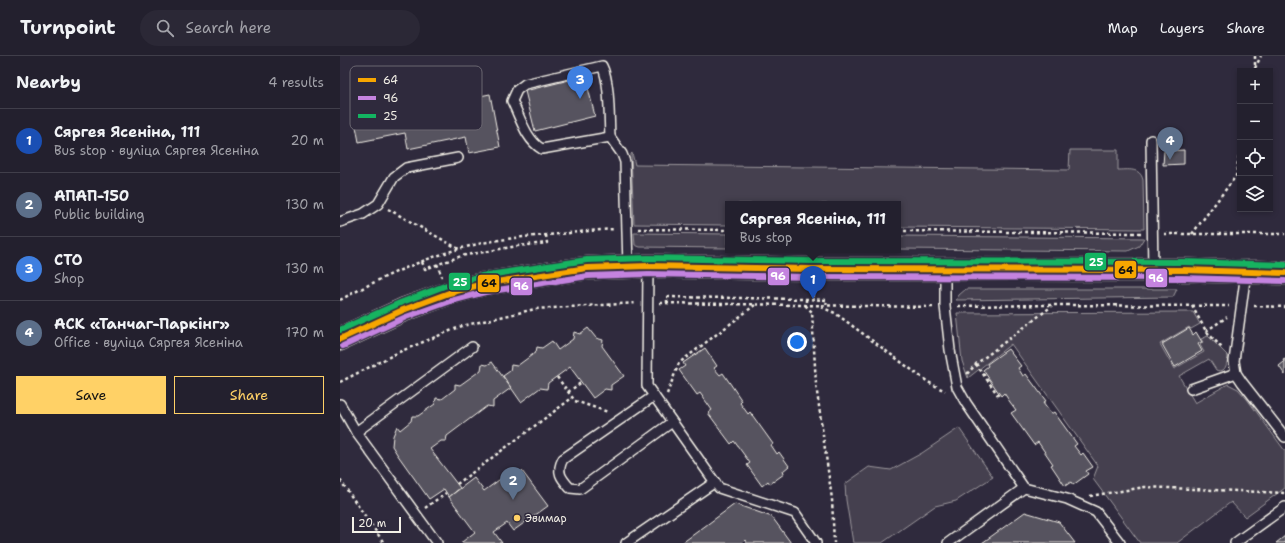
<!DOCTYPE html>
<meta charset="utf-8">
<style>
body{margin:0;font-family:"Shantell Sans",sans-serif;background:#2b2836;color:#f1f3f6}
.controls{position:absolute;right:12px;top:12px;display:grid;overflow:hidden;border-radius:0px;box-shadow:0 2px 6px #0003}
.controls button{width:36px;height:36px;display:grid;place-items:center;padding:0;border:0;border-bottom:1px solid #403e4a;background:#23202e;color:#f1f3f6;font:20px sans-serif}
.scale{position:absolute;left:12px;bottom:10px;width:49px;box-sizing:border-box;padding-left:4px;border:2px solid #f4f1e8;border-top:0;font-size:11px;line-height:14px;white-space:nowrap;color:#f4f1e8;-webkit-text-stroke:3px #2f2a3d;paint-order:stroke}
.you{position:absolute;left:457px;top:286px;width:14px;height:14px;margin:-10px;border:3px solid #fff;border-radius:50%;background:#1a73e8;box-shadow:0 0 0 6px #1a73e833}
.badge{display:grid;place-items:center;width:26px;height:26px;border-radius:50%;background:#ffd166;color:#fff;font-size:13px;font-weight:700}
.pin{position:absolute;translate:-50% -33px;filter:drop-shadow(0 1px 2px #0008)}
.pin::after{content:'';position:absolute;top:21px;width:14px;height:12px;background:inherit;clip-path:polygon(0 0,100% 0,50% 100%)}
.popup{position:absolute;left:385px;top:145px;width:176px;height:52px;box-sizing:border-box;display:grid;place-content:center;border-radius:0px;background:#23202e;filter:drop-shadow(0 1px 3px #0005);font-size:13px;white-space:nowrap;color:#a3a3aa}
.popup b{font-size:15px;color:#f1f3f6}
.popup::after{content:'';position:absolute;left:50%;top:100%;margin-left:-8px;border:8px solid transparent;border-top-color:#23202e}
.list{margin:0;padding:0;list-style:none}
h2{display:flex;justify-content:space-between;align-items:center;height:52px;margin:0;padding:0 16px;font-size:17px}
h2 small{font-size:13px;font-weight:400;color:#a3a3aa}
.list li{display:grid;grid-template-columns:26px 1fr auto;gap:12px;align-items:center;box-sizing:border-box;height:64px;padding:0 16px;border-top:1px solid #403e4a}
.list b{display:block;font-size:15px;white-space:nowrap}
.list p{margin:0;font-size:13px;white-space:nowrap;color:#a3a3aa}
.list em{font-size:13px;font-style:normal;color:#a3a3aa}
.actions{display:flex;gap:8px;padding:12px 16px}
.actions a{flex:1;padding:9px 0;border:1px solid #ffd166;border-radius:0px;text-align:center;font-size:14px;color:#ffd166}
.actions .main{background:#ffd166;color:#111}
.icon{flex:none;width:22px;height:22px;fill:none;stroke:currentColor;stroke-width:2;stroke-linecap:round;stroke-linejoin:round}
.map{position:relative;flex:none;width:945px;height:487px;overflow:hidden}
header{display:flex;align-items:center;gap:24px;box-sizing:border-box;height:56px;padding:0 20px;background:#23202e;border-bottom:1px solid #403e4a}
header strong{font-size:19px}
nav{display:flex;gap:22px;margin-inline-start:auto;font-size:14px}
.search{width:280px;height:36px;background:#2b2836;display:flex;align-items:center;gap:10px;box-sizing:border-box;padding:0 14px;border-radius:22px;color:#a3a3aa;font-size:15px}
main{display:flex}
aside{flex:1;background:#23202e}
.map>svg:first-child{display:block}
.green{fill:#454050;stroke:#9c989c}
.building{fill:#56525f;stroke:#f4f1e8}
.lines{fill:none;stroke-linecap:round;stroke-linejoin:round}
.lane-casing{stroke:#f4f1e8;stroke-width:12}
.secondary-casing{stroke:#f4f1e8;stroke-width:25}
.path{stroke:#f4f1e8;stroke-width:2.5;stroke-dasharray:3 3;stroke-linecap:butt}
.lane{stroke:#2f2a3d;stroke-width:9}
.secondary{stroke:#2f2a3d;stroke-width:22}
.bus-1-casing{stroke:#2f2a3d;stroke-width:9}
.bus-2-casing{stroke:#2f2a3d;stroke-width:9}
.bus-3-casing{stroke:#2f2a3d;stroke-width:9}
.bus-1{stroke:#f7a600;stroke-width:6}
.bus-2{stroke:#c483df;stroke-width:6}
.bus-3{stroke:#13b361;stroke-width:6}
.poi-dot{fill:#ffd166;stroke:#2f2a3d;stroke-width:1.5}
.labels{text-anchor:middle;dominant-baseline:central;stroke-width:3;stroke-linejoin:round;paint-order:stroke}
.poi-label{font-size:11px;fill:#f4f1e8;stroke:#2f2a3d;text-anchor:start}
.key{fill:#2f2a3d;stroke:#6a6670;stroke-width:1}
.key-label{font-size:11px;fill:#f4f1e8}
.line-badge{stroke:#2f2a3d;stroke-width:1.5}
.badge-label{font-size:11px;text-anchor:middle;font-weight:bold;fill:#fff}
.pale-badge-label{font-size:11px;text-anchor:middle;font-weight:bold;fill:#111}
</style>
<header>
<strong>Turnpoint</strong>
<div class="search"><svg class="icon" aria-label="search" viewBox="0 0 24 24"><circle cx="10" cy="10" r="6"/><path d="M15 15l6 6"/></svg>Search here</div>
<nav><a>Map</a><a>Layers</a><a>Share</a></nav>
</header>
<main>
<aside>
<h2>Nearby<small>4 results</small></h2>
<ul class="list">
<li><span class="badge" style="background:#1a4fb4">1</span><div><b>Сяргея Ясеніна, 111</b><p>Bus stop · вуліца Сяргея Ясеніна</p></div><em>20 m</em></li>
<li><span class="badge" style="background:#5c6f8a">2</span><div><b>АПАП-150</b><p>Public building</p></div><em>130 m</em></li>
<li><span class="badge" style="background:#3f7fe0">3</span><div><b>СТО</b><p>Shop</p></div><em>130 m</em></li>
<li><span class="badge" style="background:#5c6f8a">4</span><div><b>АСК «Танчаг-Паркінг»</b><p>Office · вуліца Сяргея Ясеніна</p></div><em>170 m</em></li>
</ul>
<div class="actions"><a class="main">Save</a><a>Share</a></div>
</aside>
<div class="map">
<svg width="945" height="487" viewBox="0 0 945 487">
<rect width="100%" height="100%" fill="#2f2a3d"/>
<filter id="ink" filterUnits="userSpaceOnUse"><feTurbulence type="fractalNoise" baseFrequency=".025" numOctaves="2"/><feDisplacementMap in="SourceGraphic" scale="8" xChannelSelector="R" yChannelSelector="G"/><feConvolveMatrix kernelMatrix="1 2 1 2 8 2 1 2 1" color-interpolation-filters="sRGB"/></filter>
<g filter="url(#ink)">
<g class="green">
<path d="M730,94H778V114C788,114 800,111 803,124L804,173L558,171V148H388V169L294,168L291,98L292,97L295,109L729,114Z"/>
<path d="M294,177L388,178V192L300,191L295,189Z"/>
<path d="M558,180L804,182L799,190L788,195L558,193Z"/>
<path d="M626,233H837L833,241L616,244L619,239Z"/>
<path d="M853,256L860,268L851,273L849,271L820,288L834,313L864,296L860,289L863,286L861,283L868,280L888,300C887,307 886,318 876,314L869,303L839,320L855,347L888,328L898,333L907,343L945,395V432L905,461L891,446L837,487H800L753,423L758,410L671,288L628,322L622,305L617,257Z"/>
<path d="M619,372L653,421L616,445L595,450L542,487H513L506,444L505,428L529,411L551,414L582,397Z"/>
</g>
<g class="building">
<path d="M245,20L255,60L195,75L185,35Z"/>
<path d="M150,38L160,91L129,97L126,81L68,93L65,77L19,86L15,65Z"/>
<path d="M844,94V108L823,109L824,95Z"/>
<path d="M248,272L256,282L263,284L262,290L284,320L271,329V334L265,333L253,342L230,311L208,327L207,333L200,332L181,346L163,320L170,315L171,309L177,310L196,296L197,291L202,292L212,285L218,294L233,283L234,276L240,278Z"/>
<path d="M849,272L853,279L856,276L862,286L858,288L862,295L835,311L822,288Z"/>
<path d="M365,292L377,310L374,312L380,319L383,317L402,345L400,347L408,358L410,356L433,388L431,389L437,398L439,396L449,410L443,415L444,418L430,428L428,425L422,430L407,409L410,407L394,385L391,388L368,357L372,354L360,337L357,339L339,314L345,310L343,307Z"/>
<path d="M668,293L681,310L678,312L683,320L686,318L706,345L703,347L711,358L714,356L737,388L734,390L741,399L743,397L753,411L746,415L748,418L733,429L731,426L725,430L711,409L713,408L698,386L694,389L671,357L676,354L670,346L664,337L661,340L643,314L648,310L647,308Z"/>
<path d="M945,303V319L939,310L944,306L943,304Z"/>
<path d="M152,306L171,332L153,345V351L147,350L107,380L106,385H101L90,393L120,432L109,441L104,433L89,443L57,398L52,390L53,380L57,370L60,374L71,365L72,360H78L95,348L96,342L102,343L115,333V328L120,329L141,314L142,308L147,309Z"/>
<path d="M174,413L178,418L182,415L208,450L173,475L167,467L154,476L162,487H122V486L135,476L109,441L134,422L144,435Z"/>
<path d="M395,448L432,461L451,487H407L405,484L402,487H342Z"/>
<path d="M685,456L719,466L735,487H642Z"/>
<path d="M945,480V487H936Z"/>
</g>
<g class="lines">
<defs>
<g id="lane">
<path d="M262,10C270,25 269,62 270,81L202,93C186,84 180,61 172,45L177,34L185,28Z"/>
<path d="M270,81L282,98L285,106L288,210"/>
<path d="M811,84L813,214"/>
<path d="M0,166L23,158L38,148L54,121L66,112L118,102"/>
<path d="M308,210L307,330L379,432L455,457L476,487"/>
<path d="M605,213V250L610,294L617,331L626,347L684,432L727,443L756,456L780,487"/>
<path d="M906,216L894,305L896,317L902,326L945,381"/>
<path d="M851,333L896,317"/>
<path d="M314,340L223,403C216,416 221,422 230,432L240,433L332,366"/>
<path d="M0,348L16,376L97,487"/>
<path d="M16,376L132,291"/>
<path d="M286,487L375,426"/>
<path d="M608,487L684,432"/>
<path d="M895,487L945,451"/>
</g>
<path id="secondary" d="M0,283L63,254L109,237L143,228L247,212L308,210L471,213L843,214L945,217"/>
</defs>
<use href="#lane" class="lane-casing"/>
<use href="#secondary" class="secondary-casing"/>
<g class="path">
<path d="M915,0V15"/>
<path d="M915,12L921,0"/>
<path d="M48,153L119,193"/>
<path d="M298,173L388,174"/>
<path d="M558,175L801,177"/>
<path d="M824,178H945"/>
<path d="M852,178L896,120L900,93"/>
<path d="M82,206L85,213L121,200L177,190L207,187L206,179"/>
<path d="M97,208L102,221"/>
<path d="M472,232L473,243"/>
<path d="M466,243V250L472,256L476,329L492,443L494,487"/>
<path d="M0,244C44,220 90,199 138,188C165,182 193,180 220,178C239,176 257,174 275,173"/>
<path d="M320,247L593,251"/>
<path d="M327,247V241L466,243L487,244L486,250"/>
<path d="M618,250L713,249L889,250"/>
<path d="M852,250L866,275L883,293"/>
<path d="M914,250L945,251"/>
<path d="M481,251L495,257L588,326L605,335"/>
<path d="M866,275L887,261"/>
<path d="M636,308L660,342"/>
<path d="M627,318L636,308L712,250"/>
<path d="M217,321L235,345L268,356"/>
<path d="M0,326L59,296L122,270L195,253L297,247"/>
<path d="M228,336L242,326"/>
<path d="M327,338L339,307L415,249"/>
<path d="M0,424L44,487"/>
<path d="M117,428L232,342"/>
<path d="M750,440L805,431L945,437"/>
<path d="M85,452L106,437"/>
</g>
<use href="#lane" class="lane"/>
<use href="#secondary" class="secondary"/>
<defs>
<path id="bus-1" d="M0,283L63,254L109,237L143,228L247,212L308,210L471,213L843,214L945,217"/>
<path id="bus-2" d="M3,290L66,261L111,245L145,236L248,220L308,218L471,221L843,222L945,225"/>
<path id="bus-3" d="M0,274L60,247L107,229L142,220L247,204L308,202L471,205L843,206L945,209"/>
</defs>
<use href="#bus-1" class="bus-1-casing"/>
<use href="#bus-2" class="bus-2-casing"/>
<use href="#bus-3" class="bus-3-casing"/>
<use href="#bus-1" class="bus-1"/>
<use href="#bus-2" class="bus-2"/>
<use href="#bus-3" class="bus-3"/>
</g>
</g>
<circle class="poi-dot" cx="177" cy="462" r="4"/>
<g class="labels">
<g class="poi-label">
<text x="185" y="462">Эвимар</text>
</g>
</g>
<rect x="10" y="10" width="132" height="64" rx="6" class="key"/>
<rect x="18" y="22" width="18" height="4" fill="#f7a600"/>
<rect x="18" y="40" width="18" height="4" fill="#c483df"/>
<rect x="18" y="58" width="18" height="4" fill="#13b361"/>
<g class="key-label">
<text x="43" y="28">64</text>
<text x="43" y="46">96</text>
<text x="43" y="64">25</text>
</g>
<g class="line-badge">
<rect x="744" y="196" width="23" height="19" rx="4" fill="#13b361"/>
<rect x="774" y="204" width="23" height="19" rx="4" fill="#f7a600"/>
<rect x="427" y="211" width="23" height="19" rx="4" fill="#c483df"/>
<rect x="805" y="212" width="23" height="20" rx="4" fill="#c483df"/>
<rect x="108" y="216" width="23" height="19" rx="4" fill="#13b361"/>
<rect x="137" y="218" width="23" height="19" rx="4" fill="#f7a600"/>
<rect x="170" y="221" width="23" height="19" rx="4" fill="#c483df"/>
</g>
<g class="badge-label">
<text x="756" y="210">25</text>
<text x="438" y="224">96</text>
<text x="816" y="226">96</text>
<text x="120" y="230">25</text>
<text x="181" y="234">96</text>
</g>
<g class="pale-badge-label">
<text x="786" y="218">64</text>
<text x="149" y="231">64</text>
</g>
</svg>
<div class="controls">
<button>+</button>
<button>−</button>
<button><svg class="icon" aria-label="locate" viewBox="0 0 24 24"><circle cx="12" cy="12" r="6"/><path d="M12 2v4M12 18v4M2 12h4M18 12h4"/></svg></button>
<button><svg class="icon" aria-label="layers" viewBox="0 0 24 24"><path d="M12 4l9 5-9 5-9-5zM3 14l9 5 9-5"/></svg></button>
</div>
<div class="scale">20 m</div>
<div class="you"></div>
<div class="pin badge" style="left:473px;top:243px;background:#1a4fb4">1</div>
<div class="popup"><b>Сяргея Ясеніна, 111</b>Bus stop</div>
<div class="pin badge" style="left:173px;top:444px;background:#5c6f8a">2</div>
<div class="pin badge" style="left:240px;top:43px;background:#3f7fe0">3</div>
<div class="pin badge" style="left:830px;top:104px;background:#5c6f8a">4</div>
</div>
</main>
